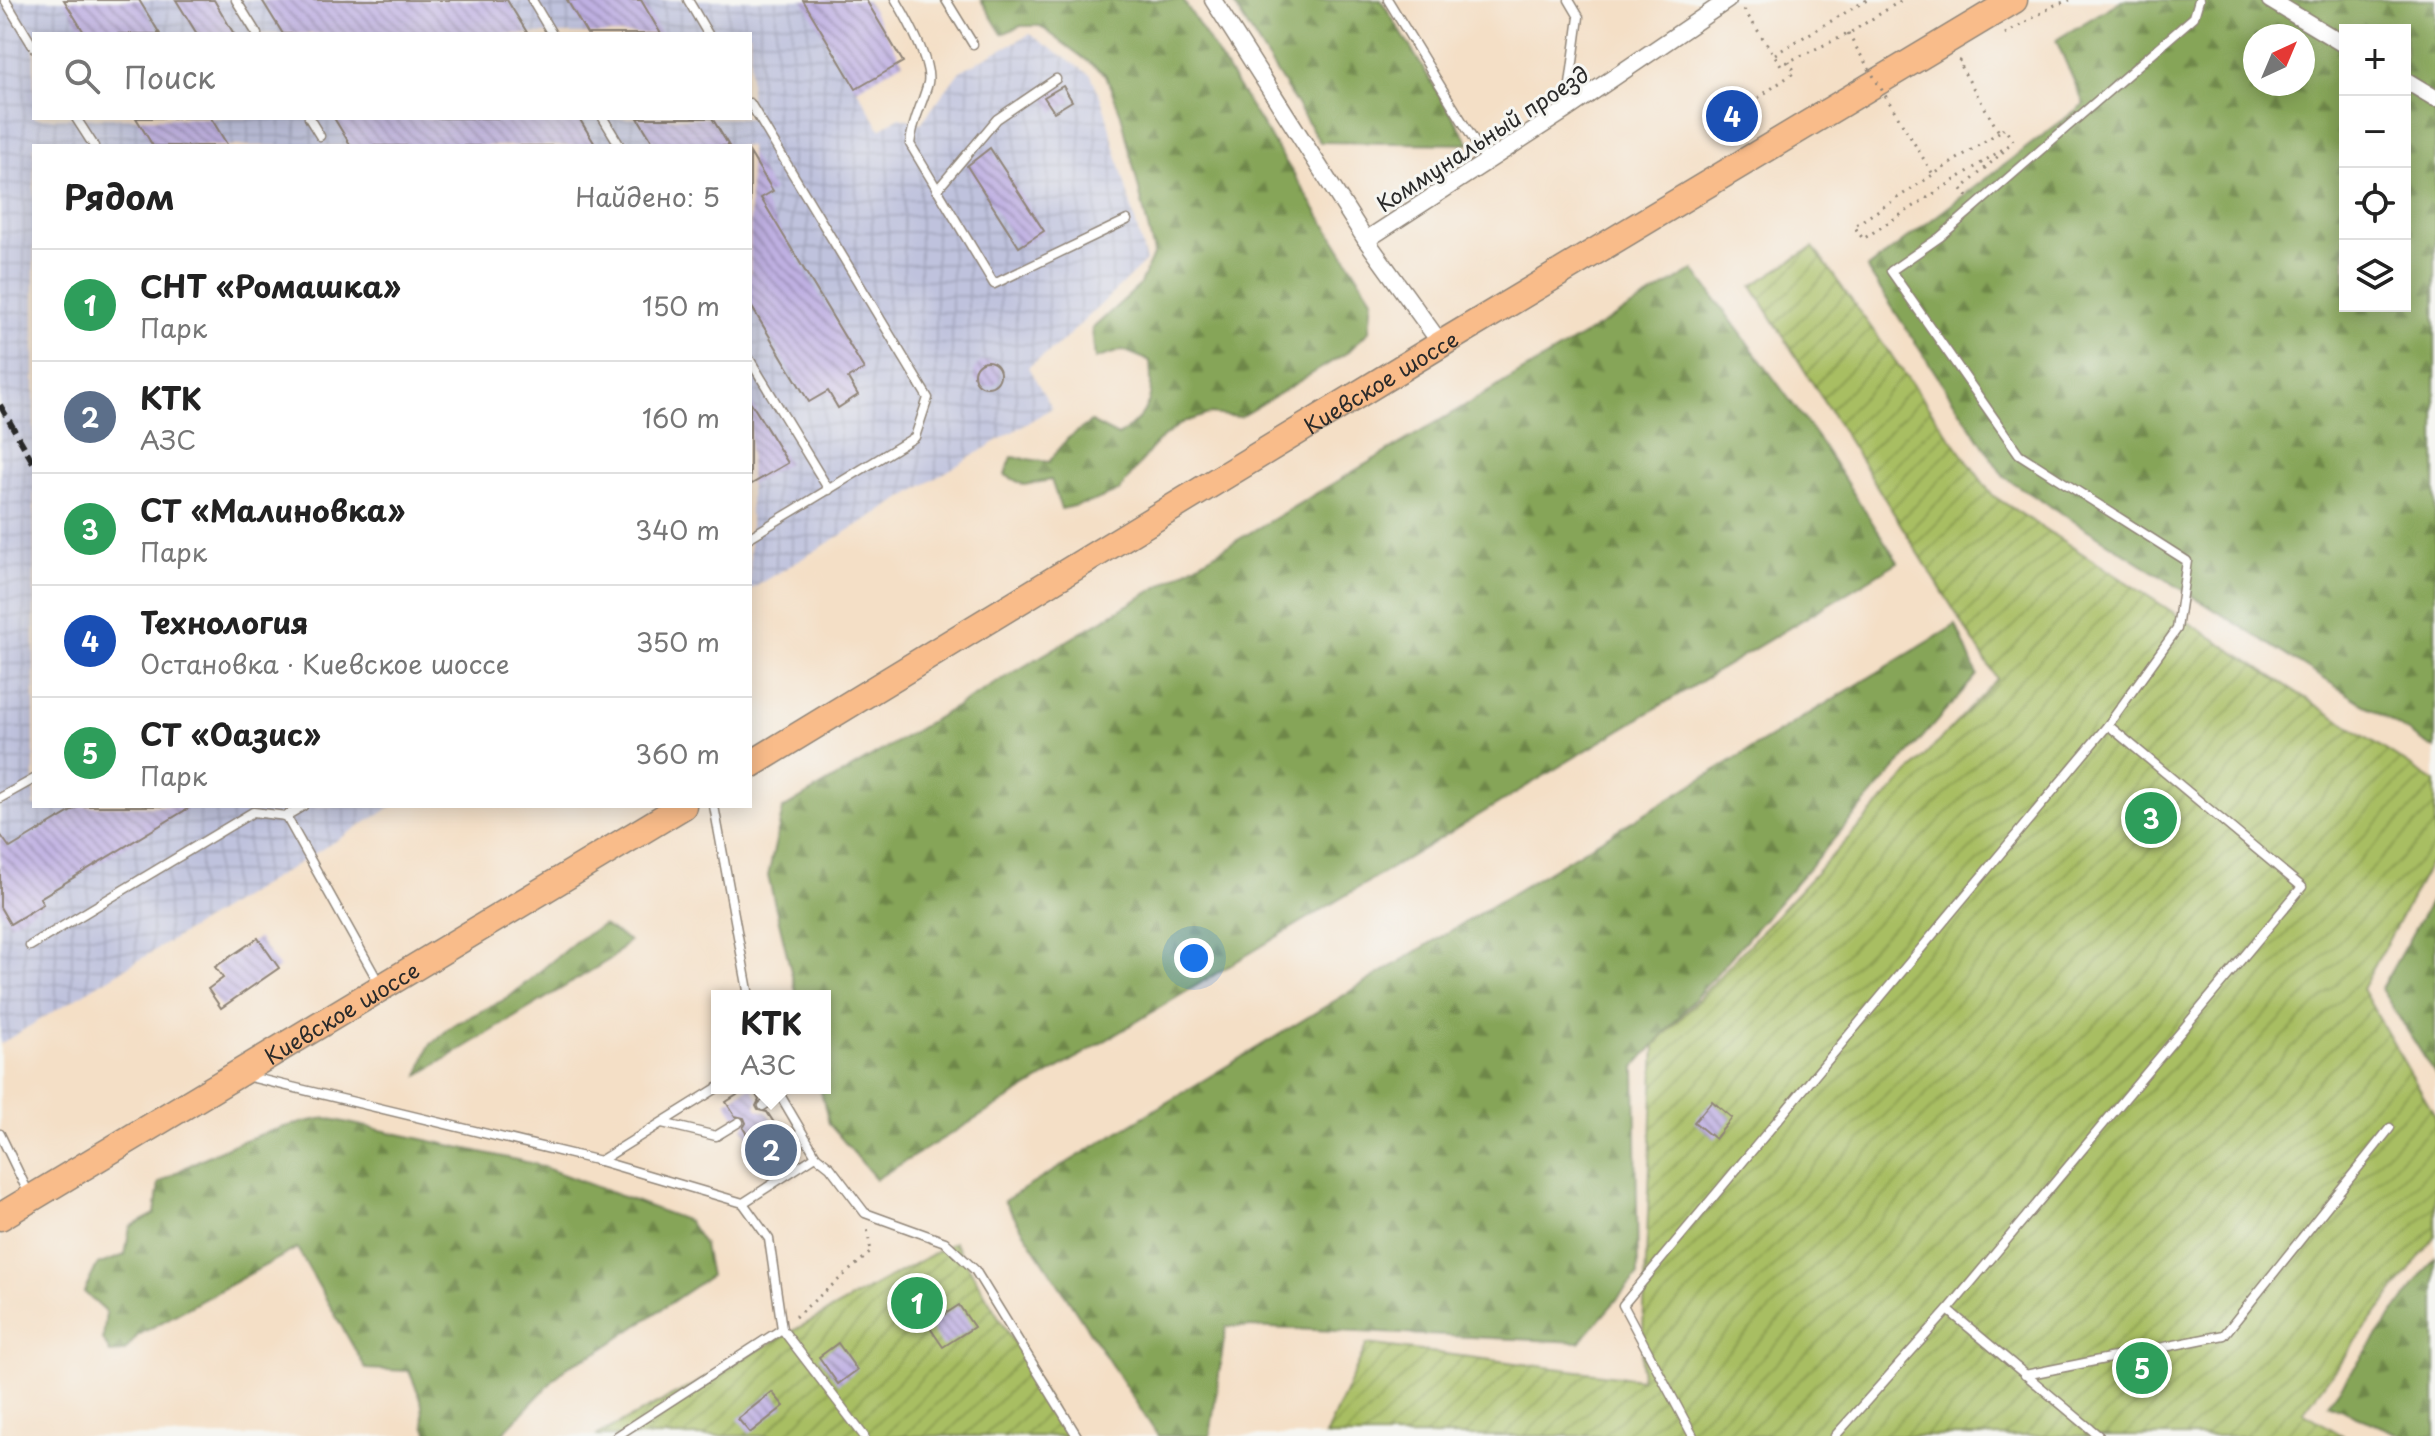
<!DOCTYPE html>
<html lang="ru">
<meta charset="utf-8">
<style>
body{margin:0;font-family:"Playpen Sans",sans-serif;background:#f2f2f2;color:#222}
.controls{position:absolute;right:24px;top:24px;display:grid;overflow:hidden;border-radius:0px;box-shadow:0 4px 20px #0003}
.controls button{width:72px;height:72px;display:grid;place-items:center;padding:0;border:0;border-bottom:2px solid #e0e0e0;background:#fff;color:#222;font:40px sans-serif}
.compass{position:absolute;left:2243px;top:24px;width:72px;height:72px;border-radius:50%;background:#fff;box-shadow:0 4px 20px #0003;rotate:44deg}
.you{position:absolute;left:1194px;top:958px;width:28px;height:28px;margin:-20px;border:6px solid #fff;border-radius:50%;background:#1a73e8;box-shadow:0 0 0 12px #1a73e833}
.badge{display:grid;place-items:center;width:52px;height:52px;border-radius:50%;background:#0b8043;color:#fff;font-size:26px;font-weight:700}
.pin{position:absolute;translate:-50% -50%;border:4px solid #fff;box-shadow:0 2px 8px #0006}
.popup{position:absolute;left:711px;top:990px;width:120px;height:104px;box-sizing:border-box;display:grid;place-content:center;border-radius:0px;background:#fff;filter:drop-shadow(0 2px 6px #0005);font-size:26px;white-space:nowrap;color:#767676}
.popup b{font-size:30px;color:#222}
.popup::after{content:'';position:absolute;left:50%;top:100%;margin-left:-16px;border:16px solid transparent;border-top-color:#fff}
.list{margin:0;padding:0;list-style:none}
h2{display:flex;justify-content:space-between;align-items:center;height:104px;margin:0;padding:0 32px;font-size:34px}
h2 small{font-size:26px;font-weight:400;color:#767676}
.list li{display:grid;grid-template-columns:52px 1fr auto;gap:24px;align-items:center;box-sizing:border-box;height:112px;padding:0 32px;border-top:2px solid #e0e0e0}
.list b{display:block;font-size:30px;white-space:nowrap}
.list p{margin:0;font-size:26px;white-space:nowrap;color:#767676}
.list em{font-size:26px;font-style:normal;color:#767676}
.icon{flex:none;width:44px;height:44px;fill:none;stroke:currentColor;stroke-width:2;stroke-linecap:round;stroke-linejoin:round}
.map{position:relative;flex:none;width:2435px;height:1436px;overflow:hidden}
.search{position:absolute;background:#fff;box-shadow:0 4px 20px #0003;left:32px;top:32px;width:720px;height:88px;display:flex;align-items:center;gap:20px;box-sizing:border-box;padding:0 28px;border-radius:0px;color:#767676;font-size:30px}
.panel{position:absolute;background:#fff;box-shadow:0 4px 20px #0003;left:32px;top:144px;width:720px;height:664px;border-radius:0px}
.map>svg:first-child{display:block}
.industrial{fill:url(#industrial-grid);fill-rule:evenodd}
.forest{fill:url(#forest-firs);stroke:#586842;stroke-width:2;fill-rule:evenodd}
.garden{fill:url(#garden-furrows);stroke:#6a7446;stroke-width:2}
.building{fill:url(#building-back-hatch)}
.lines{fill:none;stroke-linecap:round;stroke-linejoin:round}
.service-casing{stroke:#908578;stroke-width:11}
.minor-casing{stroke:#908578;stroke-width:19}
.trunk-casing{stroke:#908578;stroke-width:29}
.path{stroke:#908578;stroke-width:3;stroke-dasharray:2 6;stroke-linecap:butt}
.service{stroke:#fff;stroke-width:8}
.minor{stroke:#fff;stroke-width:16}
.trunk{stroke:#f9bc8a;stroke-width:26}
.rail{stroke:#2b2b2b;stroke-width:6;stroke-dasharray:12 6;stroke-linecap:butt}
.path-bridge{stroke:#908578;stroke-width:3;stroke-dasharray:2 6;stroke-linecap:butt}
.labels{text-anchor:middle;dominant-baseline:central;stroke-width:6;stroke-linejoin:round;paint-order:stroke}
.street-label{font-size:22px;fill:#2b2b2b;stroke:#f6f6f2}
</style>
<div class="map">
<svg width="2435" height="1436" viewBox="0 0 2435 1436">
<defs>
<pattern id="industrial-grid" width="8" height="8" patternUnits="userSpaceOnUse" patternTransform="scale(2)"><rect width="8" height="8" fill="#bfc2dd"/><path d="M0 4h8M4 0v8" fill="none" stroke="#a4a7be"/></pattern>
<pattern id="forest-firs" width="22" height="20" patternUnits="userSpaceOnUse" patternTransform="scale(2)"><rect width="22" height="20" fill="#86a558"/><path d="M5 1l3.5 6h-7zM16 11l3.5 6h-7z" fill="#6e8749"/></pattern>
<pattern id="garden-furrows" width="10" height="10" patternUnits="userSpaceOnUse" patternTransform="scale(2)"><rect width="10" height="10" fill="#a8be62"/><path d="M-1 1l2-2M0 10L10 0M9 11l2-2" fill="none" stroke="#899b51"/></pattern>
<pattern id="building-back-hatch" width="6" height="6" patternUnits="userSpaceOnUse" patternTransform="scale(2)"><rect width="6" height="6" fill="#bfb0e2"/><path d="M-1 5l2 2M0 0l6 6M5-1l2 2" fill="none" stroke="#9b8fb7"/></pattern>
</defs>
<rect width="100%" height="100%" fill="#f6f6f2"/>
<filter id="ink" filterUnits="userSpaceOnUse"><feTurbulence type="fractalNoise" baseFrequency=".0125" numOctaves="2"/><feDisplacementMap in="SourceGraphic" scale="16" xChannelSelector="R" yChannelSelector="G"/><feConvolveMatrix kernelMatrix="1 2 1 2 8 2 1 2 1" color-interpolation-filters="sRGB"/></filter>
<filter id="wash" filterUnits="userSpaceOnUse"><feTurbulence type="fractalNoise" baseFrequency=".006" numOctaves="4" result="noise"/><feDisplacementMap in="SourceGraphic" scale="32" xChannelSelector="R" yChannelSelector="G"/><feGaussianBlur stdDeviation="1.8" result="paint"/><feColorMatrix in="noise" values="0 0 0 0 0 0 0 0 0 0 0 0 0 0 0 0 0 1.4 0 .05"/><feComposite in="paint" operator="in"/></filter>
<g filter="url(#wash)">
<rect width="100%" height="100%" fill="#f4dfc6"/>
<path class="industrial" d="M0,0H866L903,62L857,89L880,129L900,117L921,123L960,71L1030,34L1091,75L1103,103L1146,261L1060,344L1028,367L1052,408L750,590V146H34V806H393L0,1044ZM34,34H750V118H34Z"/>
<g class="forest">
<path d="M981,0H1183L1372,298L1369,331L1348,352L1240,417L1209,414L1181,423L1156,443L1119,491L1091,502L1061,509L1051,480L1024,485L1005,475L1012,457L1049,462L1067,439L1091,422L1118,436C1151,412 1153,401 1150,361L1123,350L1095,359L1092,329L1139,286L1154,253L1121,114L1105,74L1040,26H1021L1002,34Z"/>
<path d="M1231,0H1381L1470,144L1320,142Z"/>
<path d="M2122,0H2435V749L2004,477L1867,269L2084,104L2056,40ZM2345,30H2405V306H2345ZM2255,36H2303V84H2255Z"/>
<path d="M1694,270L1817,437L1898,562L876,1179L829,1124L820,1088H825V996H797L768,876L783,809Z"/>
<path d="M1956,625L1977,675L1635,1067L1638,1275L1580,1342L1226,1326L1210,1436H1158L1004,1201Z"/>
<path d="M2435,893V1074L2381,989Z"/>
<path d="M603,925L629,941L612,958L419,1075L429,1046L453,1025L508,998L576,941Z"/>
<path d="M326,1118L535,1164L688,1221L704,1245L710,1276L598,1352L567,1366L503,1433L496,1436H430L425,1428L421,1399L409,1371L366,1369L297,1248L138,1335L124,1352L110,1353L103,1339L106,1312L84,1292L97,1265L125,1255L130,1227L155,1214L159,1183C208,1152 268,1127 326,1118Z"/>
<path d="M2435,1257V1436H2403L2328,1404Z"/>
</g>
<g class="garden">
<path d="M1813,247L1992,495L2435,782V854L2362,989L2435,1116V1236L2303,1412L2344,1436H1325L1367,1344L1641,1379L1655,1045L1997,679L1752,286Z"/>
<path d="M954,1242L1069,1436H596L735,1363Z"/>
</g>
<g id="blocks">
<g class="building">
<path d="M64,0H139L160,34H85Z"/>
<path d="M176,0H214L234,34H197Z"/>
<path d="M262,0H507L528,34H283Z"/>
<path d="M567,0H641L661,34H587Z"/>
<path d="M803,0H866L903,62L856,89Z"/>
<path d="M1063,86L1072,101L1054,112L1044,97Z"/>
<path d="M136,118H211L228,146H153Z"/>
<path d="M334,118H579L596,146H351Z"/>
<path d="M638,118H712L729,146H655Z"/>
<path d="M990,148L1044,231L1019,247L967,166Z"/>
<path d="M750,153L773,191L761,198L864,369L848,378L858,395L838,408L828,391L809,402L750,304Z"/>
<circle cx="987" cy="374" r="13"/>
<path d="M750,401L788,463L750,485Z"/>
<path d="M80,806H192L40,898L43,904L10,924L0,907V834L10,848Z"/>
<path d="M258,938L279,968L221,1008L208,989L223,978L215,967Z"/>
<path d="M748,1088H752L759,1100L756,1106L758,1110L767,1112L780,1132L784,1129L793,1144L765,1163L743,1128L746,1123L744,1118L735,1116L726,1102Z"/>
<path d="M1712,1101L1732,1118L1715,1139L1694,1122Z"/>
<path d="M959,1305L974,1327L943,1347L928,1325Z"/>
<path d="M838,1343L857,1370L838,1384L819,1357Z"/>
<path d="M772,1392L784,1406L750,1433L738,1419Z"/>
</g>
</g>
</g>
<g filter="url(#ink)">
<use href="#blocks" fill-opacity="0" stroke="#908578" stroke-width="2"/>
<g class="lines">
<defs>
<g id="service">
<path d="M5,0L34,48"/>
<path d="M236,0L257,34"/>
<path d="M532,0L552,34"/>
<path d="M688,0L708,34"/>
<path d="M896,0C906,17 932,63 928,83C922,106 913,118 910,144L994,284L1127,220"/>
<path d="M946,0L973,44"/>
<path d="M1388,0L1487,162"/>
<path d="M750,103L928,398L915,437L750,537"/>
<path d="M1567,107L1579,17L1569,0"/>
<path d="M76,118L94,146"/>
<path d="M309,118L320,136"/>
<path d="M603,118L620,146"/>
<path d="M937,190L997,119L1056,79"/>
<path d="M750,360L829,490"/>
<path d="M0,798L34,779"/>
<path d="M303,806L286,816L379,983"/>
<path d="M714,806L749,996"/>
<path d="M30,946L253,812L286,816"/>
<path d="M246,1076L600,1161L717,1088"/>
<path d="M763,1106L778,1096"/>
<path d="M662,1123L716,1136L739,1122"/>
<path d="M0,1134L29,1194"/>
<path d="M816,1156L830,1167L865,1213L945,1242L975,1270L1077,1436"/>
<path d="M600,1161L743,1203L816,1156L776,1088"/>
<path d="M743,1203L769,1239L782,1329L864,1436"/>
<path d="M2025,1375L2224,1335L2390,1128"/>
<path d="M617,1436L782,1329"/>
<path d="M1693,1436L1623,1305L2108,725L2177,629L2187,561L2019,454L1891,271L1940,237L2194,17L2199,0"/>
<path d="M1835,1436L1948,1310"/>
<path d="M2099,1436L1948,1310L2302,887L2108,725"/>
</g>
<g id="minor">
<path d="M1213,0L1366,240L1441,344"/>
<path d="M2270,0L2345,45"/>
<path d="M2405,80L2435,98"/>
<path d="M1366,240L1566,110L1728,0"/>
</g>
<g id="trunk">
<path id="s1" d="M750,765L1441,344L2014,0"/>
<path id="s2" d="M0,1217L683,806"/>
</g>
</defs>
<use href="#service" class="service-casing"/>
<use href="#minor" class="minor-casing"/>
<use href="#trunk" class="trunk-casing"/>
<g class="path">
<path d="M1744,10L1781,65L1848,34L1902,0"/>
<path d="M2005,34L2055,5L2070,0"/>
<path d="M1775,54L1867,0"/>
<path d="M1960,60L1958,62L1999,132L2004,128L2014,142"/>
<path d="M1732,116L1795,72L1789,61"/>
<path d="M1999,132L1854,226L1863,239L2014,142"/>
<path d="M1968,197L1962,189L2005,150"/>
<path d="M795,1317L871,1252L867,1228"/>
</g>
<use href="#service" class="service"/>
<use href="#minor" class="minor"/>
<use href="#trunk" class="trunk"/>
<path class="rail" d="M0,405L34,464"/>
<path class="path-bridge" d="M1848,34L1934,176"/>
</g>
</g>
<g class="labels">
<g class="street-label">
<text transform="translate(1482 138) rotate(-33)">Коммунальный проезд</text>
<text stroke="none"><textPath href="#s1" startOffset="738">Киевское шоссе</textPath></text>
<text stroke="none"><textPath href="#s2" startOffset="398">Киевское шоссе</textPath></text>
</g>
</g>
</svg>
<div class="controls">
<button>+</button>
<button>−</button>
<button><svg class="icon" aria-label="locate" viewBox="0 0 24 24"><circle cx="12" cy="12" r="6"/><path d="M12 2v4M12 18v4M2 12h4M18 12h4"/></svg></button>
<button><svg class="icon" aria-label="layers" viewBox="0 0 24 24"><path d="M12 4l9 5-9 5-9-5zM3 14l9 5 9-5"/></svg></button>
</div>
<svg class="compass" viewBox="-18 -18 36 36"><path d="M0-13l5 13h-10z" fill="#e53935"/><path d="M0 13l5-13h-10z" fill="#767676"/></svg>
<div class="you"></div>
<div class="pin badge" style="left:917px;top:1303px;background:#2e9e5b">1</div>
<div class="pin badge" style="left:771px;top:1150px;background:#5c6f8a">2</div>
<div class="popup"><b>КТК</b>АЗС</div>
<div class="pin badge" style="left:2151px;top:818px;background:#2e9e5b">3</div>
<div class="pin badge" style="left:1732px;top:116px;background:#1a4fb4">4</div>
<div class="pin badge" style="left:2142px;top:1368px;background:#2e9e5b">5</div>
<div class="search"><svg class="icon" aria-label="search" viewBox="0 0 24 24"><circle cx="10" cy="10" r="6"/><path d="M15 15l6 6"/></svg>Поиск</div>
<section class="panel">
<h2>Рядом<small>Найдено: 5</small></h2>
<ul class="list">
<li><span class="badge" style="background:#2e9e5b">1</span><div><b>СНТ «Ромашка»</b><p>Парк</p></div><em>150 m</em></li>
<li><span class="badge" style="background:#5c6f8a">2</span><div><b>КТК</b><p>АЗС</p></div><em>160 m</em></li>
<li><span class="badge" style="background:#2e9e5b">3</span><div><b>СТ «Малиновка»</b><p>Парк</p></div><em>340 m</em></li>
<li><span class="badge" style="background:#1a4fb4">4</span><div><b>Технология</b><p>Остановка · Киевское шоссе</p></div><em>350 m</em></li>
<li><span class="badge" style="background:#2e9e5b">5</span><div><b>СТ «Оазис»</b><p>Парк</p></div><em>360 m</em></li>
</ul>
</section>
</div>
